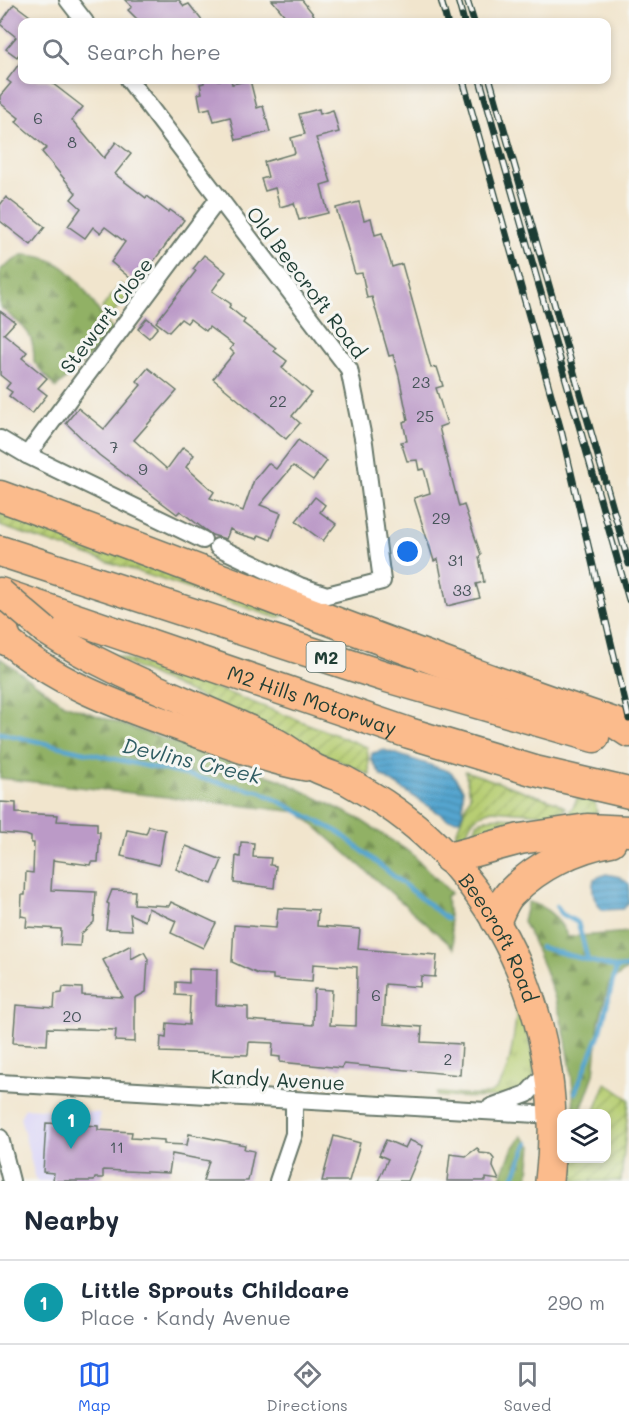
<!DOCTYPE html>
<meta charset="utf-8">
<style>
body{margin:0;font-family:Mali,sans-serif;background:#f2f2f3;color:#1f2937}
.controls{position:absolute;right:18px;bottom:18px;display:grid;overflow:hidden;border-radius:12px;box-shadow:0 3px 9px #0003}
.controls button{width:54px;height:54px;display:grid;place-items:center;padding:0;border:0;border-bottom:2px solid #e0e1e3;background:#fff;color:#1f2937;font:30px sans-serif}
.you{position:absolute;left:408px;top:552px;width:21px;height:21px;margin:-15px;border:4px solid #fff;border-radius:50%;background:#1a73e8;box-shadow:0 0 0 9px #1a73e833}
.badge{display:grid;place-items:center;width:39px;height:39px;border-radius:50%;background:#2563eb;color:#fff;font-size:20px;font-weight:700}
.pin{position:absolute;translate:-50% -50px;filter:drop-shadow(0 2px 3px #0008)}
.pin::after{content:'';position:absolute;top:32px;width:21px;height:18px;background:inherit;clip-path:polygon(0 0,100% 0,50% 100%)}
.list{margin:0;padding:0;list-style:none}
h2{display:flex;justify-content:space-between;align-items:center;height:78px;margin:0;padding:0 24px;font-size:26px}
h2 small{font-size:20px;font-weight:400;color:#747a83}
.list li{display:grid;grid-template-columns:39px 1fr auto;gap:18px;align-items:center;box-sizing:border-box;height:84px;padding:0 24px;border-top:2px solid #e0e1e3}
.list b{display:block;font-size:22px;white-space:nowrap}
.list p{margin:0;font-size:20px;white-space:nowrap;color:#747a83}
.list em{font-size:20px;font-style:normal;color:#747a83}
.icon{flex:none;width:33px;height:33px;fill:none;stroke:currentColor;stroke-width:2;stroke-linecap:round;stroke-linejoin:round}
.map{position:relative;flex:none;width:629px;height:1181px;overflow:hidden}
.search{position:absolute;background:#fff;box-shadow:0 3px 9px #0003;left:18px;right:18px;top:18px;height:66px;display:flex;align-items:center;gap:15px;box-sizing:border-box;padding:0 21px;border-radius:12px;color:#747a83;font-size:22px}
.sheet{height:162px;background:#fff}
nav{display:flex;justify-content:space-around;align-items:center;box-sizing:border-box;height:84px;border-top:2px solid #e0e1e3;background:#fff;font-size:16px;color:#747a83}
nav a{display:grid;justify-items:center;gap:3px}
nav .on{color:#2563eb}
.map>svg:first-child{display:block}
.built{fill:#dbd6f7}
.grass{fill:url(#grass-tufts);stroke:#6b8654;stroke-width:1.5}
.forest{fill:url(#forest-firs);stroke:#58774c;stroke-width:1.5}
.garden{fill:url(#garden-furrows);stroke:#6b8654;stroke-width:1.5}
.water{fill:url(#water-rules);stroke:#3a7182;stroke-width:1.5}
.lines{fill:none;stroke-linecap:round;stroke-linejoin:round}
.stream{stroke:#55a5cf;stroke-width:4.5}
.building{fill:#bb9ac7}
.minor-casing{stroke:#68786a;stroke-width:20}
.primary-casing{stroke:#68786a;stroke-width:30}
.motorway-casing{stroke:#68786a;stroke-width:33}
.minor{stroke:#fff;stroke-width:16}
.primary{stroke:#fbbb8c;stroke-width:27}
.motorway{stroke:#fbbb8c;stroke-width:30}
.rail-casing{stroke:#1f3d34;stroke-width:7}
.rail{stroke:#f6f6f2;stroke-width:4.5;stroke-dasharray:14;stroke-linecap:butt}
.primary-bridge-casing{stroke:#68786a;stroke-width:30;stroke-linecap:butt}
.primary-bridge{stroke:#fbbb8c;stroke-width:27}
.labels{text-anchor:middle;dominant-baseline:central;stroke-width:6;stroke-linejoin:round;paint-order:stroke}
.number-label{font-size:16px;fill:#465459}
.shield{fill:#f6f6f2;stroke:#60746d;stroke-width:1.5}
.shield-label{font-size:18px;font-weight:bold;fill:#1f3d34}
.street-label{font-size:20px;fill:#1f3d34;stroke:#f6f6f2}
.water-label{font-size:21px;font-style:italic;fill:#2f5c62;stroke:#f6f6f2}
</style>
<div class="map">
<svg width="629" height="1181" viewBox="0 0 629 1181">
<defs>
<pattern id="grass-tufts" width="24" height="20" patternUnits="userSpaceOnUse" patternTransform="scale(1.5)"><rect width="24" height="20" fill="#b7ce73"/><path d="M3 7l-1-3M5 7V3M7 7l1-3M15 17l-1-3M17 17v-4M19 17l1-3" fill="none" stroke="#94a85f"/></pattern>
<pattern id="forest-firs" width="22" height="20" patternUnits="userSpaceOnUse" patternTransform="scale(1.5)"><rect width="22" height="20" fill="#91b165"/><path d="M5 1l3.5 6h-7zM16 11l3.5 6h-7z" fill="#769154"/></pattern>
<pattern id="garden-furrows" width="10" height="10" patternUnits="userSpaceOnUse" patternTransform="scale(1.5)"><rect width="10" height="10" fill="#b7ce73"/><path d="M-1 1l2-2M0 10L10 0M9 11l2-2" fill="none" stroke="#94a85f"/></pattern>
<pattern id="water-rules" width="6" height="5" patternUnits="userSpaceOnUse" patternTransform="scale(1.5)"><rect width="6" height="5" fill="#55a5cf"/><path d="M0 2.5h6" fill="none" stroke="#4688a9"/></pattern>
</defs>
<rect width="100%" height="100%" fill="#f6f6f2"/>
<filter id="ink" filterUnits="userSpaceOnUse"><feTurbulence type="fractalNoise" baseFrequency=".0167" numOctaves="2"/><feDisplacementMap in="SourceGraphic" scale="12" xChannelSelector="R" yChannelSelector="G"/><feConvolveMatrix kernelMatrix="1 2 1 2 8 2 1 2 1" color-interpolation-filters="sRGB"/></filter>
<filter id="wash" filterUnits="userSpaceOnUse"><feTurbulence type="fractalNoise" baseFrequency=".008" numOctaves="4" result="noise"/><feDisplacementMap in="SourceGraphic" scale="24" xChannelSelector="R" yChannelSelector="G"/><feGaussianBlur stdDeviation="1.35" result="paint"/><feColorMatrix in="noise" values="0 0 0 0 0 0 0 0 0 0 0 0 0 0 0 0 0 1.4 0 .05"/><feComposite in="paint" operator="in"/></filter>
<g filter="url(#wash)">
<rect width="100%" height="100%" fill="#f1e5cd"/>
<path class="built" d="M25,1108L100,1113L96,1181H36L20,1117Z"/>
<g class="grass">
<path d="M121,284L131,291L111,316L102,308Z"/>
<path d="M517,1006C523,1026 536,1052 534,1074C532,1105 458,1097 437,1096V1093C452,1093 473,1098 488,1094C511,1089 515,1026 517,1006Z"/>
</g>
<g class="forest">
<path d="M22,255C76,255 84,297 115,333L56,388L34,362C35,330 22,326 0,307V270Z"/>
<path d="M0,658L64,704L281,780L359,819L411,853L451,893L446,896L454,948L299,812L0,778Z"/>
<path d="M528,902C549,907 559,919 568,937L629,932V968L609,983L599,1022L594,1074L580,1113H574C573,1044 554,983 523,921Z"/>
<path d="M522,1136L532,1146L528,1181H499L512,1150Z"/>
</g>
<g class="garden">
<path d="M0,505L285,615L277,618L0,526Z"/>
<path d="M93,648L221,690L367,747L370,775Z"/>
<path d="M465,771L556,802L566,808L554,815L492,810C473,815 465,826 466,845L462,846L454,839L470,795Z"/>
<path d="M577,798L595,802L597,813L471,840L477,823C507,804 563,842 577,798Z"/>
<path d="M606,1083L629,1099L621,1181H574L573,1159L606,1158V1114L594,1113Z"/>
</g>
<g class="water">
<path d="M384,750L451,772L463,789V813L459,820L448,819L381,775L371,759L372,753Z"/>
<path d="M606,874L620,877L629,884V903L623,909L602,910C594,900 591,892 594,879Z"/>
</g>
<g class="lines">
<g class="stream">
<path d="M0,733L261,792L340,833L447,919"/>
<path d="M556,906L562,914L578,923L588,960"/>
<path d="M540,947L616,968L629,967"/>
<path d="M575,1093L601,1030L616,968"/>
<path d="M512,1181L528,1143"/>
</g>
</g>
<g id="blocks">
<g class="building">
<path d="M125,0H179L184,6L189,4L203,22H140L128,10L132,7Z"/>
<path d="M272,0H302L314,15L305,22H290Z"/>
<path d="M14,4L38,22H22V50L17,57L6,49L16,37L0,24Z"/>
<path d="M22,60V80H48L83,107L72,120L104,158L116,142L131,154L115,174L146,198L147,196L168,212L170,210L184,220L137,284L111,262L125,242L105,227L100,233L93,227L85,238L68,226L81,208L71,199L76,193L42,152L47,148L16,122L19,118L0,103V96L11,83L7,80Z"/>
<path d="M204,80H231L232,84L250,80L257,108L263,106L270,132L236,140L230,117L214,121L210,108L201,110L198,94L202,93L200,84L204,83Z"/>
<path d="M319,109L320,114L333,110L339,132L316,138L331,182L321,185L328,213L299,220L294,203L280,207L275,188L265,191L261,179L268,177L264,162L295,153L291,138L305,134L299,114Z"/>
<path d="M6,197L45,227L31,245L0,221V205Z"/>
<path d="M359,202L364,220L371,218L375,235L382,233L392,267L402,264L431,368L437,367L443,386L436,388L447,424L439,427L459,507L464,505L481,555L479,557L484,582L476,584L480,598L447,606L438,559L434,561L414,498L430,493L424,469L419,470L417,460L407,461L401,442L407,441L403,422L408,420L399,376L393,355L389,356L372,297L367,298L362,273L355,274L336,208Z"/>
<path d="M204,255L226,272L212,291L231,304L229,307L245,320L243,323L276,348L274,351L287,361L282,368L311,393L292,416L300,423L286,439L213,379L234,353L230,349L233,345L209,327L206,331L190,319L187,323L181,319L169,332L156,322L196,271L193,269Z"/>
<path d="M0,311L15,322L4,334L27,352L22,358L47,378L38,388L47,395L32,414L9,396L12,392L6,388L10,383L0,375Z"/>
<path d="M147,318L158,327L149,338L138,329Z"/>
<path d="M148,368L177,391L134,440L167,469L183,447L194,455L186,467L214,492L210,498L243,511L254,480L268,463L276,469L298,440L327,461L313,480L293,466L260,505L281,513L271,540L259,535L257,539L236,533L230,529L226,539L212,535L180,511L177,514L99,455L66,423L78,408L104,429L141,385L137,381Z"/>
<path d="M315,497L325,505L320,512L336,524L323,541L296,521Z"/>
<path d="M0,802L16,803V813L58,815L57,821L97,823V832H100L98,862H91L90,865L53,860L51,890L96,892L94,922L81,934L80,946L60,945L61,929L26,927L27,917L21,916L22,895H25L26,872L33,873L34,843H31V837L26,835L0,833Z"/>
<path d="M149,826L165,830L159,865L121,856L127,830L146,834Z"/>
<path d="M241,842L254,843L253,857L271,858L270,865L276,866L274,888L234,883L236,856L240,857Z"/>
<path d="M186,846L222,860L212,884L176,869Z"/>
<path d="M112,890L135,891L134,904L169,906L171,902L216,923L203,948L171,933L176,921L148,908L145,921L130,914L132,930L106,929L109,904L107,903Z"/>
<path d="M278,908L318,910L317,926L360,929L358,949L437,955L435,977L421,976L420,987L385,984L383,1024L422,1027L421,1042L462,1044L460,1075L343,1064L342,1068L280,1062V1057L272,1056L273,1043L249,1042L248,1055L160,1052L161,1037L166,1038L167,1023L189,1025L190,996L176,995V982L189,983V969L217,970L216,1005L248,1007V1020L313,1025L314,989L332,990L330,1025L356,1026L357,967L313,964L312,982L273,979V975L258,974L232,962L234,925L276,928Z"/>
<path d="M131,945V959L144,952L148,959L146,992L135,998V1042L115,1041L116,1030L48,1028L47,1045L13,1043L16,1005L54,1008L55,994L62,993L63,987L82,988V995L123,997L103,960Z"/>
<path d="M46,1123L98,1126V1130L132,1132L131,1138L164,1140V1144L187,1145L189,1134L245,1145L244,1149L254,1151L248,1181H203L209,1161L172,1154L169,1173L103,1170V1178H95L94,1181H53L54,1173L43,1172Z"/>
<path d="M334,1136L360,1143L349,1181H322Z"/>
<path d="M386,1140L405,1148L409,1140L423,1146L408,1181H378L388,1159L379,1155Z"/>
<path d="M477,1148L480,1153L490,1154L494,1159L493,1167L499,1180L486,1178V1181H447L450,1154L466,1156Z"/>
</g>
</g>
</g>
<g filter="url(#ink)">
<use href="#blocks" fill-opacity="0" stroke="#68786a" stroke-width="1.5"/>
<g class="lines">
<defs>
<g id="minor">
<path d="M68,0L85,22"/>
<path d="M129,80L349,369L364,443L382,581L327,595L300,586L218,547"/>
<path d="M0,439L27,455L203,540"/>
<path d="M27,455L219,198"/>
<path d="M0,1083L554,1115"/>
<path d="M491,1107L527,1094L548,1071"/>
<path d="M0,1138L11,1181"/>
<path d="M278,1181L294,1134V1101"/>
</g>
<g id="primary">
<path id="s1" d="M46,631C116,678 199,703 274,741C289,748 301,760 315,768C325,773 335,776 345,780C358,787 371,795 384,803C507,884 567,1037 549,1181"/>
<path d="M0,634C54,685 128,709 196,733C233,746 267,760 306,767"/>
</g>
<g id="motorway">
<path d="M0,496C206,571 409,654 617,724L629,732"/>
<path d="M0,551L387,677L594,737"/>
<path id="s2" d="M0,593L409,733L535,771L629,793"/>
<path d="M0,619L6,640"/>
<path d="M449,858L520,839L587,829L629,831"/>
<path d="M496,920C500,911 504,899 512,892C537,866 576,847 611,841"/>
</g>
</defs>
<use href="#minor" class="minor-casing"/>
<use href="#primary" class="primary-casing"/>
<use href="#motorway" class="motorway-casing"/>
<use href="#minor" class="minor"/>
<use href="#primary" class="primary"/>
<use href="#motorway" class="motorway"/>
<defs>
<g id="rail">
<path d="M441,0L447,22"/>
<path d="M458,0L464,22"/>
<path d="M467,0L474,22"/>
<path d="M463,80L562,434L629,719"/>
<path d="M480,80L629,600"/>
<path d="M490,80L629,564"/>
</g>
</defs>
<use href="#rail" class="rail-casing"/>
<use href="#rail" class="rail"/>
<defs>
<path id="primary-bridge" d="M0,592L46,631"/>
</defs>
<use href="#primary-bridge" class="primary-bridge-casing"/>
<use href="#primary-bridge" class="primary-bridge"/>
</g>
</g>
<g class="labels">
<g class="number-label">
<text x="38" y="117">6</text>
<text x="72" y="141">8</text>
<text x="421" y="381">23</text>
<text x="278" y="400">22</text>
<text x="425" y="415">25</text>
<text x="114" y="446">7</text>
<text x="143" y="468">9</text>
<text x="441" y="517">29</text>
<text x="456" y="559">31</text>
<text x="462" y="589">33</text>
<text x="376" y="994">6</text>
<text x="72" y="1015">20</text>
<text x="448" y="1058">2</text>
<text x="117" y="1146">11</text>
</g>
<rect class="shield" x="306.5" y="642" width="39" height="30" rx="4.5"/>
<g class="shield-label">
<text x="326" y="657">M2</text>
</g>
<g class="street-label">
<text transform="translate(307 282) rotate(53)">Old Beecroft Road</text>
<text transform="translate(106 315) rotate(-53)">Stewart Close</text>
<text stroke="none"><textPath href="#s2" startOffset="330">M2 Hills Motorway</textPath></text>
<text stroke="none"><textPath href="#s1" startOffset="560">Beecroft Road</textPath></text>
<text transform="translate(278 1079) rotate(3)">Kandy Avenue</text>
</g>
<g class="water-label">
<text transform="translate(192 760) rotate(13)">Devlins Creek</text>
</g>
</g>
</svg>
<div class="controls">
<button><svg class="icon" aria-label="layers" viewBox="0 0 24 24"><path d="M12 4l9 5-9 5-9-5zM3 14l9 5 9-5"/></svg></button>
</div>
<div class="you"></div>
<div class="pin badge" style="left:71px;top:1149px;background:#0f9aa8">1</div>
<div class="search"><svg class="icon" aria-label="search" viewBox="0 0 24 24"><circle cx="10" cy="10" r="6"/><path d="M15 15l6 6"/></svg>Search here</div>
</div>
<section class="sheet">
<h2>Nearby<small></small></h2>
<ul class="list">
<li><span class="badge" style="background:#0f9aa8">1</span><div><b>Little Sprouts Childcare</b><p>Place · Kandy Avenue</p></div><em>290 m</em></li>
</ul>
</section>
<nav>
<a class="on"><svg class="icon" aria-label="map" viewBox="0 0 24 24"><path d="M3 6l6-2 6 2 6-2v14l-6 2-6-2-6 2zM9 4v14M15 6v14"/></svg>Map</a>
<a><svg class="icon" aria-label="directions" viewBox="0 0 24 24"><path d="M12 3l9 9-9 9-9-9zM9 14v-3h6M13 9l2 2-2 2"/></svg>Directions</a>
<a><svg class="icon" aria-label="saved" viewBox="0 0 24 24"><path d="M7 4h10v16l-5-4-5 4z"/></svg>Saved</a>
</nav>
